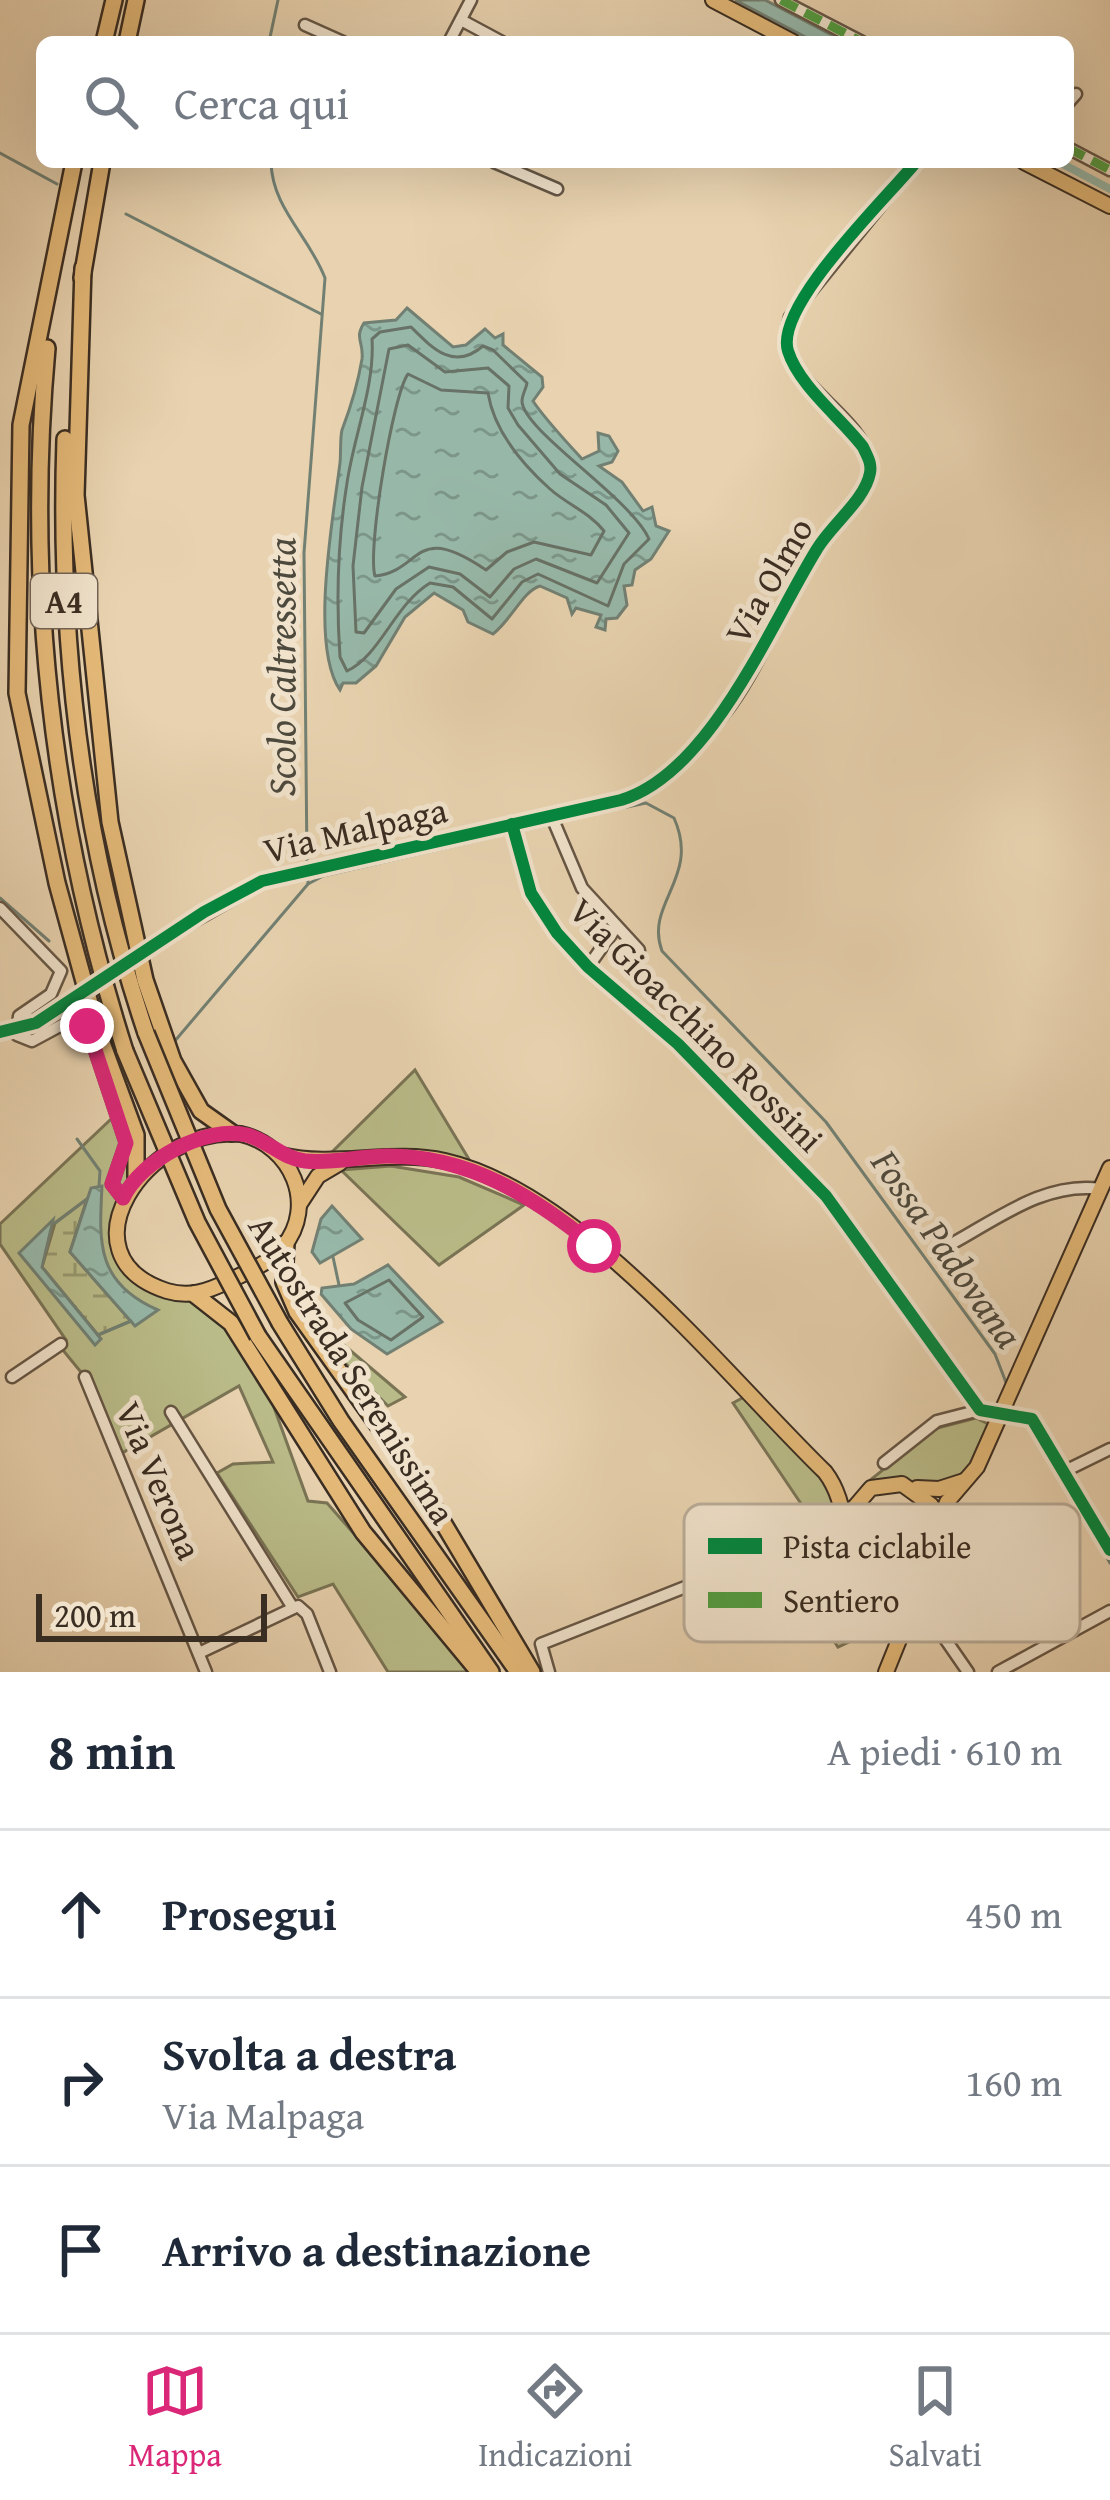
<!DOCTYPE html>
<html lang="it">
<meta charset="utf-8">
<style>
body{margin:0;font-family:"Gentium Book Plus",serif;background:#f2f2f3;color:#1f2937}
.scale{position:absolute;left:36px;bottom:30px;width:231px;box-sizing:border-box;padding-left:12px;border:6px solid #3a2d22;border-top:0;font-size:33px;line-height:42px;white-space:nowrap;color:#3a2d22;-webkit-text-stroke:9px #f0e2cb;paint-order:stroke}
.stop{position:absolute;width:36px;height:36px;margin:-27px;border:9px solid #db2777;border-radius:50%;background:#fff}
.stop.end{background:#db2777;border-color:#fff;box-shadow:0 3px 12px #0008}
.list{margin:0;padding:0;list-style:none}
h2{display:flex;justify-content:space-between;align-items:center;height:156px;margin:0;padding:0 48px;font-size:51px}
h2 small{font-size:39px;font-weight:400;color:#747a83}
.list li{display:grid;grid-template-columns:78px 1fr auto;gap:36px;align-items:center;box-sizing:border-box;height:168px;padding:0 48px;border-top:3px solid #e0e1e3}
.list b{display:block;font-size:45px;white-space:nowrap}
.list p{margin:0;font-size:39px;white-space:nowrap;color:#747a83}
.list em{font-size:39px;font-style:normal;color:#747a83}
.icon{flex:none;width:66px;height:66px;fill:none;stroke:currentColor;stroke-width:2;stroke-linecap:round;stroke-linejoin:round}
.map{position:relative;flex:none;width:1110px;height:1672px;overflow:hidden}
.search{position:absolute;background:#fff;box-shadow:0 12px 48px #0002;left:36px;right:36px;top:36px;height:132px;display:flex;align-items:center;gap:30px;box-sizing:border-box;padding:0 42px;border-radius:18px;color:#747a83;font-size:45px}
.sheet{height:660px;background:#fff}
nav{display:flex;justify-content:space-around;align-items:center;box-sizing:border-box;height:168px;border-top:3px solid #e0e1e3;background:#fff;font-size:33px;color:#747a83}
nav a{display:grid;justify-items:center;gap:6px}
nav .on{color:#db2777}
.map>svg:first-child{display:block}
.grass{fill:#b9bb88;stroke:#7a7455;stroke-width:3}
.wetland{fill:url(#wetland-marsh);stroke:#7a7455;stroke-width:3}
.water{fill:url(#water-ripples);stroke:#728073;stroke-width:3}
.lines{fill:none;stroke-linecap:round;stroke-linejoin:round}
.shore{stroke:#687266;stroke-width:3}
.stream{stroke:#728073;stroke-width:3}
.canal{stroke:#97b8a9;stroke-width:8}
.minor-tunnel{stroke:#c5b193;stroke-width:10;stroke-dasharray:10 5;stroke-linecap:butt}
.minor-casing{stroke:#665645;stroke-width:15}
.major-casing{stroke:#3a2d22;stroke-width:18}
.highway-casing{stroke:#3a2d22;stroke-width:20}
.minor{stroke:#f0e2cb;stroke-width:10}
.major{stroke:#e4b978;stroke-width:14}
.highway{stroke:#e4b978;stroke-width:15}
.highway-bridge-casing{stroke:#3a2d22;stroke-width:20;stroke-linecap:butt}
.highway-bridge{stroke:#e4b978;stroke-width:15}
.quiet{stroke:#529d40;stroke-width:9;stroke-dasharray:18 9;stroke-linecap:butt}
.cycleway-casing{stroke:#f0e2cb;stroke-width:20}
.cycleway{stroke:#00873e;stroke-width:12}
.route{stroke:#db2777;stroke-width:15}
.labels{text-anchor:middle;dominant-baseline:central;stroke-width:10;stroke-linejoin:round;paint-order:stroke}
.shield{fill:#f0e2cb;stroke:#716355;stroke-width:3}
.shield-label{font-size:33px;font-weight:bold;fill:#3a2d22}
.street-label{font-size:36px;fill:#3a2d22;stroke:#f0e2cb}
.water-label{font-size:39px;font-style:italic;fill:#4d493d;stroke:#f0e2cb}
.key{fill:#f0e2cb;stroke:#b9ac98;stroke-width:3}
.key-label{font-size:33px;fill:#3a2d22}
</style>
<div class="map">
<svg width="1110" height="1672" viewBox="0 0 1110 1672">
<defs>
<pattern id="wetland-marsh" width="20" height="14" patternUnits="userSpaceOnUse" patternTransform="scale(3)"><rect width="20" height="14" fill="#b9bb88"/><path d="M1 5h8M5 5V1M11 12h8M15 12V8" fill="none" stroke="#97986f"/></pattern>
<pattern id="water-ripples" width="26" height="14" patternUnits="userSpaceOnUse" patternTransform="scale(3)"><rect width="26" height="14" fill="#97b8a9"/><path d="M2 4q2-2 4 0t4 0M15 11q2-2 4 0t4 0" fill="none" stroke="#7c9689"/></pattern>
</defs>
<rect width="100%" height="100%" fill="#e8d2af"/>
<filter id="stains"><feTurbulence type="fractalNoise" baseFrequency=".00167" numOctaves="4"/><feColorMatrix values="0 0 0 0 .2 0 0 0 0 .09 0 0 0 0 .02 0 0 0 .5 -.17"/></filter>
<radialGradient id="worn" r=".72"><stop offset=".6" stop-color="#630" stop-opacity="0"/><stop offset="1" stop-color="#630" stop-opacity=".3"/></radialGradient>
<g class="grass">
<path d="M415,1070L473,1166L384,1151L329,1155Z"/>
<path d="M125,1106L132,1173L119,1202L127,1264L219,1311L272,1402L308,1501L327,1503L475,1672H388L333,1584L298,1597L217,1473L233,1464L273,1462L239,1386L122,1453L94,1388L62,1349L66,1340L0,1244V1224Z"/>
<path d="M391,1166L459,1177L524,1205L439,1265L341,1170Z"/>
<path d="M311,1317L405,1397L388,1406L327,1345Z"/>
<path d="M744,1397L835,1488L841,1532L827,1547L784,1531L808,1514L733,1403Z"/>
<path d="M976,1418L988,1424C990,1436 986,1440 981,1451C956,1499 914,1477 869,1481L934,1429Z"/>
<path d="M779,1543C823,1553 883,1561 898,1611L896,1620L838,1647L772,1547Z"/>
</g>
<path class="wetland" d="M87,1199L70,1252L131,1321L98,1335L42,1267L55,1223Z"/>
<g class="water">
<path d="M735,0H765L845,42H815Z"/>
<path d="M407,308L453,347L466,345L485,329L495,338L503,334V345L542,377L543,387L533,401C544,418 572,448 582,459L599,451L598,433L609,436L618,451L612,462L599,466L622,482L643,511L652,507L656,526L669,531L651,559L635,570L632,585L624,586L627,605L617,618L606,619L605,630L596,627L601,615L576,608L572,614L567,598L540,586C523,591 512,619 493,634L468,622L463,610L434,593L405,617L376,666L356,683H343L340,690C309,645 334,513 340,463C341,454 340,437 342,430C350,409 358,383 362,359C364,341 354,339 364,323L396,320Z"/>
<path d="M102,1186C99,1243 96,1283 158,1310L135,1326L70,1252L91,1188Z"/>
<path d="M332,1206L362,1239L320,1263L312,1252L321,1219Z"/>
<path d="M53,1220L42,1267L101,1339L95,1345L19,1253Z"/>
<path d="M388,1265L442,1322L387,1354L351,1329L321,1294L322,1288L354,1284Z"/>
</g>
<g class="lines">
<g class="shore">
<path d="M411,327C433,349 454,371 483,346L493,350L527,383C526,389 522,395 522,401C522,430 631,498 649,539L624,564L608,606L538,574L522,582L492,619L453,587L430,583C394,605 380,656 347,671L340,657C336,599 338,539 347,483C354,435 375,386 372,339L380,332Z"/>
<path d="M408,345L445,372L488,368L509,386L508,408L518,425L560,474L606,505L629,533L597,583L536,559L514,569L490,597L460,574L429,567L396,589L364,633L356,632L353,566L362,487L389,349Z"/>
<path d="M408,374L441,390L488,393C494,431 521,463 550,489C568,505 589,512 604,531L591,555L534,542L507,552L486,570C413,520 423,571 375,576C367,550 393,394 408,374Z"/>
<path d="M389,1280L423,1317L391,1340L358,1320L345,1303Z"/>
</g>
<g class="stream">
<path d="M269,42L278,0"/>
<path d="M0,153L57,184"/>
<path d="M271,162C272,208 309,236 325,278L304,553L307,863"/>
<path d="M126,214L321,314"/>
<path d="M561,821L646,803L674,818C701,878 644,903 662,951L826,1122L995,1354L1007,1385"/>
<path d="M520,831L552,824"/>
<path d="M308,884L323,876L511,833"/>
<path d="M0,898L49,941"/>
<path d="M174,1042L308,884V873"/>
<path d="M77,1139L100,1171L99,1186"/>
<path d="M55,1223L87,1199"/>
<path d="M333,1257L339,1285"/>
<path d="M98,1335L131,1321"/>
<path d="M1063,1481L1110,1563"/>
</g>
<path class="canal" d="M1059,162L1110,189"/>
<path class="minor-tunnel" d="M69,1002L156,943"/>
<defs>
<g id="minor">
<path d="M781,0L862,42"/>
<path d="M461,20L502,42"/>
<path d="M305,25L343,42"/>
<path d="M449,42L471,0"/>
<path d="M1068,103L1076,94"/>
<path d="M1068,148L1110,170"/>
<path d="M494,162L557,189"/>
<path d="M551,815L582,888L639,950"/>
<path d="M512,824L531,893L557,933L588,967L678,1044L826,1196L980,1410L1032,1419L1110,1550"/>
<path d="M0,908L61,971L51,994L19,1016L17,1035L32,1041L71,1020L87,1026L126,1143L112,1184L123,1198"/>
<path d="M156,943L270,878L629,797C664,782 707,737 730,706C767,654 787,591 824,538C838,518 876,489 870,462C858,407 770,381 790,317L916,162"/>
<path d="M588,967L615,929"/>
<path d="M0,1032L29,1026L69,1002"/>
<path d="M936,1252C988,1227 1040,1180 1101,1189"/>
<path d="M12,1377L61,1344"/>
<path d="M85,1377L206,1672"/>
<path d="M171,1412L293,1608"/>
<path d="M884,1463L937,1421L980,1410"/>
<path d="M1065,1471L1110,1449"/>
<path d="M921,1604L968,1672"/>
<path d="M199,1653L298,1606L307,1614L330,1672"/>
<path d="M549,1672L541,1644L698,1582L775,1540L857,1560"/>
<path d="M998,1672L1110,1611"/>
</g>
<g id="major">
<path d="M713,0L793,42"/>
<path d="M1024,162L1110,206"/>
<path d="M241,1134C291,1145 318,1205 283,1247C270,1263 247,1272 229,1281C208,1291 190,1298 167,1291C58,1256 147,1124 241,1134Z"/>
<path d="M281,1155C335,1168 390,1149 445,1161C582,1192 725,1375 825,1472C851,1506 839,1545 862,1565C904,1602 951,1548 931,1505L902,1484L871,1488L847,1516"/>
<path d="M299,1205L318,1176L340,1163"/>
<path d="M917,1488L939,1489L964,1481"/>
<path d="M940,1525L947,1502L977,1467L1110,1168"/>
<path d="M886,1672L905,1625L908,1588L919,1567"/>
</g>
<g id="highway">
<path d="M104,42L114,0"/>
<path d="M127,42L136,0"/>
<path d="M74,162L21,425L17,693L57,883L97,1029L136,1135V1177"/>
<path d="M83,268L76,495L110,822L145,980L173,1061L201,1111L232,1133"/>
<path d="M82,278L102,162"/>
<path d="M47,348C25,589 52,821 125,1051"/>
<path d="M65,439C58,642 81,840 146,1033"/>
<path d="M286,1243L284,1282L297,1312L420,1484L532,1672"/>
<path d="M194,1294L231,1323L363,1532L479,1672"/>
<path d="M280,1323L341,1421L518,1672"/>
<path d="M258,1336L491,1672"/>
</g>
</defs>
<use href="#minor" class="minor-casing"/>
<use href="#major" class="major-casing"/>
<use href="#highway" class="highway-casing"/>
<use href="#minor" class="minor"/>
<use href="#major" class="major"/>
<use href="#highway" class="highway"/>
<defs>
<g id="highway-bridge">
<path d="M146,1033L218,1209L280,1323"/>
<path d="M125,1051L197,1222L258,1336"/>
</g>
</defs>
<use href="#highway-bridge" class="highway-bridge-casing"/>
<use href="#highway-bridge" class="highway-bridge"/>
<g class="quiet">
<path d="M781,0L862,42"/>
<path d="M1068,148L1110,170"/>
</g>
<defs>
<g id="cycleway">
<path d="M512,824L531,893L557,933L588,967L678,1044L826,1196L980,1410L1032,1419L1110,1550"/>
<path d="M0,1032L36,1023L204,912L262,881L621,800C711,773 771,623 817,549C831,525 865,500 870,473C872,463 867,456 863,447C841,418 799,386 788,351C774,306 886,199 916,162"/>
</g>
</defs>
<use href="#cycleway" class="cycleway-casing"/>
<use href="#cycleway" class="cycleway"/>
</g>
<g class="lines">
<path class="route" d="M87,1026L126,1143L112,1184L123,1198C141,1160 206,1125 247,1135C269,1141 282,1158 305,1161C332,1164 361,1156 388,1156C469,1156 533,1196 594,1246"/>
</g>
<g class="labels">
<rect class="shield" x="31" y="574" width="66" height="54" rx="9"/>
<g class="shield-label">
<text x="64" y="601">A4</text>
</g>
<g class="street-label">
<text transform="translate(768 580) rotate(-60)">Via Olmo</text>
<text transform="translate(355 829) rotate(-13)">Via Malpaga</text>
<text transform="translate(697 1024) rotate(45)">Via Gioacchino Rossini</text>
<text transform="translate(353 1369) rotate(58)">Autostrada Serenissima</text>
<text transform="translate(160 1480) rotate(67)">Via Verona</text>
</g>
<g class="water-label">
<text transform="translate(280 667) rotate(-90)">Scolo Caltressetta</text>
<text transform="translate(948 1248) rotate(55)">Fossa Padovana</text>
</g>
</g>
<rect x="684" y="1504" width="396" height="138" rx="18" class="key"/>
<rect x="708" y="1538" width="54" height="16" fill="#00873e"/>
<rect x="708" y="1592" width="54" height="16" fill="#529d40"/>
<g class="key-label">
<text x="783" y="1558">Pista ciclabile</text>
<text x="783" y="1612">Sentiero</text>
</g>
<rect width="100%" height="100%" filter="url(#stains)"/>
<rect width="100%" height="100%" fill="url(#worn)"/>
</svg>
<div class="scale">200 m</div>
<div class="stop" style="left:594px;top:1246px"></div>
<div class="stop end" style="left:87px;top:1026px"></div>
<div class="search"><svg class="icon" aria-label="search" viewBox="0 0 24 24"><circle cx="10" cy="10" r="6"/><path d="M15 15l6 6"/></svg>Cerca qui</div>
</div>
<section class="sheet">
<h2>8 min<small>A piedi · 610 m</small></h2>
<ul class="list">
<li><svg class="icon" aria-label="ahead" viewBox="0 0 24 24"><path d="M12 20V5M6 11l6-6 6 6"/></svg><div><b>Prosegui</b></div><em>450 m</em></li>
<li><svg class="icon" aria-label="right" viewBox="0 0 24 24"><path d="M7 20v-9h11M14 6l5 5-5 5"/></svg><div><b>Svolta a destra</b><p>Via Malpaga</p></div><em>160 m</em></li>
<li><svg class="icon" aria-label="arrive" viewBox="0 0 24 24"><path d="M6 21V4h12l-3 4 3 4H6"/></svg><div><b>Arrivo a destinazione</b></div></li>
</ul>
</section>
<nav>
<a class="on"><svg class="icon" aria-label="map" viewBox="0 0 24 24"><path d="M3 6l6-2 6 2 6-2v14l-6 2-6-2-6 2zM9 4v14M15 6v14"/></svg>Mappa</a>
<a><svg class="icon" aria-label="directions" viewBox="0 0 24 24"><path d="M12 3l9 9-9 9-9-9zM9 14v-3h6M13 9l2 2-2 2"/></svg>Indicazioni</a>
<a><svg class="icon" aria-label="saved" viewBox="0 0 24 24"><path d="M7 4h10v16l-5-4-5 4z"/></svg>Salvati</a>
</nav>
